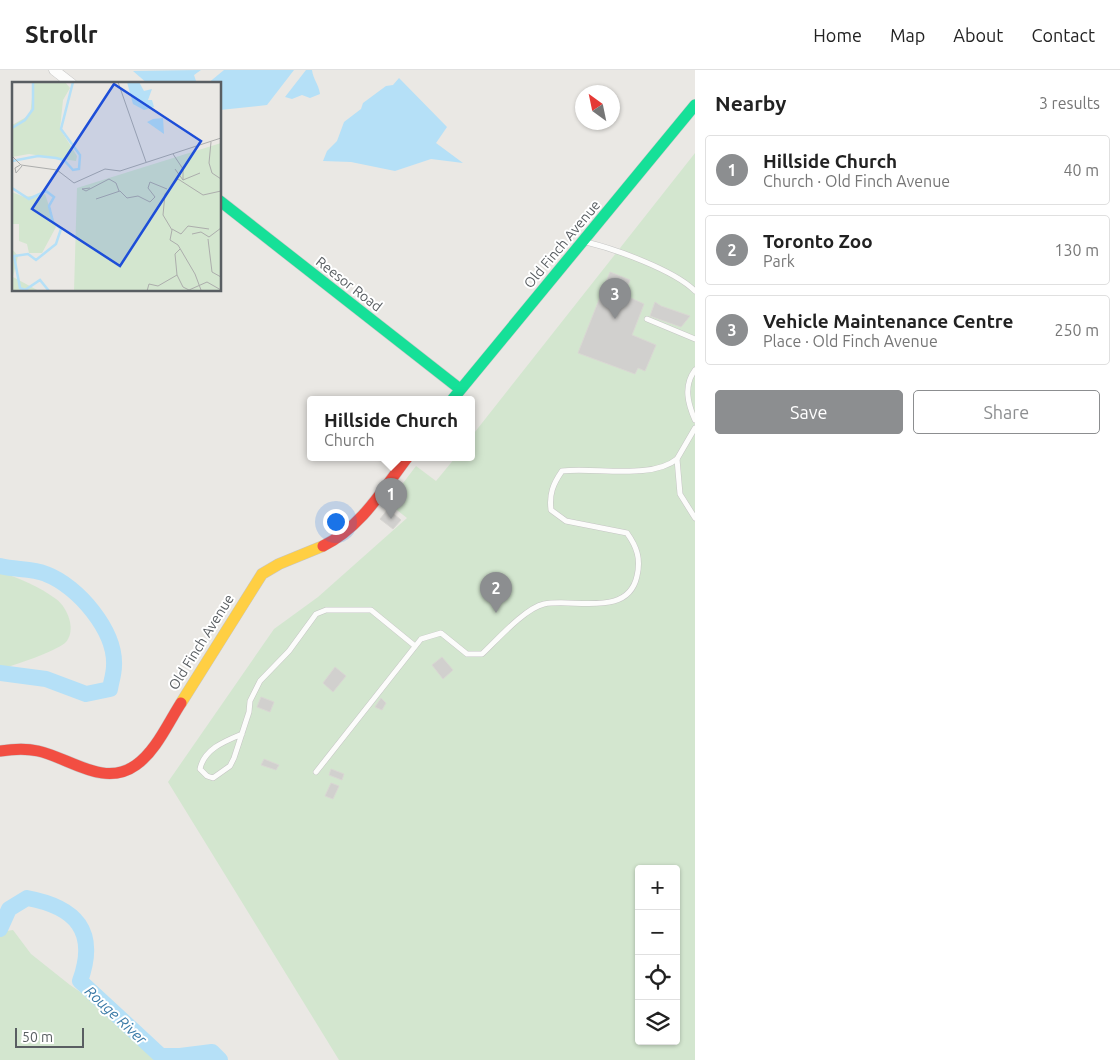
<!DOCTYPE html>
<meta charset="utf-8">
<style>
body{margin:0;font-family:Ubuntu,sans-serif;background:#f2f2f2;color:#222}
.controls{position:absolute;right:15px;bottom:15px;display:grid;overflow:hidden;border-radius:5px;box-shadow:0 1px 4px #0004}
.controls button{width:45px;height:45px;display:grid;place-items:center;padding:0;border:0;border-bottom:1px solid #e0e0e0;background:#fff;color:#222;font:25px sans-serif}
.compass{position:absolute;left:575px;top:15px;width:45px;height:45px;border-radius:50%;background:#fff;box-shadow:0 1px 4px #0004;rotate:327deg}
.scale{position:absolute;left:15px;bottom:12px;width:69px;box-sizing:border-box;padding-left:5px;border:2px solid #595e62;border-top:0;font-size:14px;line-height:18px;white-space:nowrap;color:#595e62;-webkit-text-stroke:4px #fff;paint-order:stroke}
.you{position:absolute;left:335px;top:451px;width:18px;height:18px;margin:-12px;border:4px solid #fff;border-radius:50%;background:#1a73e8;box-shadow:0 0 0 8px #1a73e833}
.badge{display:grid;place-items:center;width:32px;height:32px;border-radius:50%;background:#8c8e90;color:#fff;font-size:16px;font-weight:700}
.pin{position:absolute;translate:-50% -41px;filter:drop-shadow(0 1px 2px #0008)}
.pin::after{content:'';position:absolute;top:26px;width:18px;height:15px;background:inherit;clip-path:polygon(0 0,100% 0,50% 100%)}
.popup{position:absolute;left:307px;top:326px;width:168px;height:65px;box-sizing:border-box;display:grid;place-content:center;border-radius:5px;background:#fff;filter:drop-shadow(0 1px 4px #0005);font-size:16px;white-space:nowrap;color:#767676}
.popup b{font-size:19px;color:#222}
.popup::after{content:'';position:absolute;left:50%;top:100%;margin-left:-10px;border:10px solid transparent;border-top-color:#fff}
.list{margin:0;padding:0;list-style:none}
h2{display:flex;justify-content:space-between;align-items:center;height:65px;margin:0;padding:0 20px;font-size:21px}
h2 small{font-size:16px;font-weight:400;color:#767676}
.list li{display:grid;grid-template-columns:32px 1fr auto;gap:15px;align-items:center;box-sizing:border-box;height:70px;margin:0 10px 10px;padding:0 10px;border:1px solid #e0e0e0;border-radius:5px}
.list b{display:block;font-size:19px;white-space:nowrap}
.list p{margin:0;font-size:16px;white-space:nowrap;color:#767676}
.list em{font-size:16px;font-style:normal;color:#767676}
.actions{display:flex;gap:10px;padding:15px 20px}
.actions a{flex:1;padding:11px 0;border:1px solid #8c8e90;border-radius:5px;text-align:center;font-size:18px;color:#8c8e90}
.actions .main{background:#8c8e90;color:#fff}
.icon{flex:none;width:28px;height:28px;fill:none;stroke:currentColor;stroke-width:2;stroke-linecap:round;stroke-linejoin:round}
.map{position:relative;flex:none;width:695px;height:990px;overflow:hidden}
header{display:flex;align-items:center;gap:30px;box-sizing:border-box;height:70px;padding:0 25px;background:#fff;border-bottom:1px solid #e0e0e0}
header strong{font-size:24px}
nav{display:flex;gap:28px;margin-inline-start:auto;font-size:18px}
main{display:flex}
aside{flex:1;background:#fff}
.map>svg:first-child{display:block}
.green{fill:#d3e6cf;fill-rule:evenodd}
.water{fill:#b5e0f7}
.lines{fill:none;stroke-linecap:round;stroke-linejoin:round}
.river{stroke:#b5e0f7;stroke-width:16}
.building{fill:#d1d0ce;stroke:#d9d7d3}
.lane-casing{stroke:#c5c5c4;stroke-width:6}
.street-casing{stroke:#c5c5c4;stroke-width:11}
.fast-casing{stroke:#c6c6c6;stroke-width:12}
.slow-casing{stroke:#c6c6c6;stroke-width:12}
.jam-casing{stroke:#c6c6c6;stroke-width:12}
.lane{stroke:#fcfcfb;stroke-width:5}
.street{stroke:#fcfcfb;stroke-width:10}
.fast{stroke:#16e098;stroke-width:11}
.slow{stroke:#ffcf43;stroke-width:11}
.jam{stroke:#f24e42;stroke-width:11}
.labels{text-anchor:middle;dominant-baseline:central;stroke-width:4;stroke-linejoin:round;paint-order:stroke}
.street-label{font-size:14px;fill:#595e62;stroke:#fff}
.water-label{font-size:15px;font-style:italic;fill:#3a7aa7;stroke:#fff}
.inset-river{fill:none;stroke:#b5e0f7;stroke-width:2.5}
.inset-road{fill:none;stroke:#acadac;stroke-width:1}
.view{fill:#1d4ed8;fill-opacity:0.15;stroke:#1d4ed8;stroke-width:2.5}
.inset-edge{fill:none;stroke:#595e62;stroke-width:2.5}
</style>
<header>
<strong>Strollr</strong>
<nav><a>Home</a><a>Map</a><a>About</a><a>Contact</a></nav>
</header>
<main>
<div class="map">
<svg width="695" height="990" viewBox="0 0 695 990">
<rect width="100%" height="100%" fill="#eae8e4"/>
<g class="green">
<path d="M695,83V990H339L168,712L274,559L318,527L407,448L388,433L416,396L436,411L455,388H471V367ZM639,799H676V971H639Z"/>
<path d="M0,502C19,508 40,517 56,529C68,538 77,561 65,573C56,581 13,596 0,599Z"/>
<path d="M13,860L31,884L70,915L180,990H0V862Z"/>
</g>
<g class="water">
<path d="M201,0L194,5L197,14H148L133,1Z"/>
<path d="M224,0H294L267,35L220,40V14H207Z"/>
<path d="M306,0H312C313,9 319,15 320,24L310,28L302,25L292,29L285,27Z"/>
<path d="M399,8L447,57L436,73L463,93L431,89L395,101L351,92L323,91L327,81L337,71L344,52L361,39L363,33L386,16L393,15Z"/>
</g>
<g class="lines">
<g class="river">
<path d="M0,496C15,500 32,498 46,504C78,516 116,561 114,596C114,604 111,612 110,619L86,624L46,609L0,603"/>
<path d="M0,859L9,839L27,828C76,837 98,861 80,911L161,986H180L212,982L220,990"/>
</g>
</g>
<g class="building">
<path d="M610,202L630,210L624,225L644,234L632,265L656,275L645,301L638,298L635,304L578,283Z"/>
<path d="M655,232L661,236L690,246L681,257L650,246Z"/>
<path d="M388,439L401,450L393,459L380,449Z"/>
<path d="M442,587L453,600L443,609L432,595Z"/>
<path d="M335,597L346,606L333,622L323,613Z"/>
<path d="M261,627L274,632L270,642L257,637Z"/>
<path d="M381,628L386,633L382,640L375,637Z"/>
<path d="M264,689L279,695L276,700L261,695Z"/>
<path d="M331,699L344,704L342,710L329,705Z"/>
<path d="M331,713L339,716L333,729L325,726Z"/>
</g>
<g class="lines">
<defs>
<g id="lane">
<path d="M586,172C615,179 674,200 695,221"/>
<path d="M647,249L695,269"/>
<path d="M695,300C683,316 688,334 695,350"/>
<path d="M695,358L677,389L680,424L695,448"/>
<path d="M242,664C225,671 204,679 200,699L207,706L213,708L230,696L234,688L249,642L250,631L260,611L289,581L316,544L326,540H371L415,576"/>
<path d="M316,702L421,569L441,563L467,584H482C496,571 525,538 544,534C574,528 628,548 637,506C641,489 637,477 627,463L566,451L551,440C549,424 553,414 562,401C595,397 651,410 677,389"/>
</g>
<path id="street" d="M54,0L72,14"/>
<g id="fast">
<path d="M220,131L460,319"/>
<path d="M452,330L695,35"/>
</g>
<path id="slow" d="M181,633L262,504L279,494L323,476"/>
<g id="jam">
<path d="M323,476C361,457 382,421 407,388"/>
<path d="M0,681C13,679 25,678 38,681C70,688 104,718 136,695C156,681 168,653 181,633"/>
</g>
</defs>
<use href="#lane" class="lane-casing"/>
<use href="#street" class="street-casing"/>
<use href="#fast" class="fast-casing"/>
<use href="#slow" class="slow-casing"/>
<use href="#jam" class="jam-casing"/>
<use href="#lane" class="lane"/>
<use href="#street" class="street"/>
<use href="#fast" class="fast"/>
<use href="#slow" class="slow"/>
<use href="#jam" class="jam"/>
</g>
<g class="labels">
<g class="street-label">
<text transform="translate(562 174) rotate(-50)">Old Finch Avenue</text>
<text transform="translate(349 214) rotate(38)">Reesor Road</text>
<text transform="translate(201 572) rotate(-58)">Old Finch Avenue</text>
</g>
<g class="water-label">
<text transform="translate(116 945) rotate(43)">Rouge River</text>
</g>
</g>
<g transform="translate(12 12)">
<rect width="209" height="209" fill="#eae8e4"/>
<path d="M22,0H53L58,6L51,18L48,47L65,74L64,79L17,72L0,75V43L18,33ZM209,61V209H62L65,106ZM0,110L12,115L33,112L44,145L30,171H17L15,162L7,159V142H0ZM0,167L6,174L1,195L27,209H0Z" fill="#d3e6cf"/>
<path d="M115,0H127L132,9L140,7L136,18H140L142,25L132,28L121,22ZM151,36L152,52L135,40L141,37Z" fill="#b5e0f7"/>
<path class="inset-river" d="M0,46L13,38L21,27V0M0,79L26,74L44,76L52,78L61,88L67,87L68,73L49,47L61,0M0,106L17,117L34,109L42,115L37,124L41,140L49,147L44,162L24,178L16,172L2,174L8,206L13,208L28,198L37,209"/>
<path class="inset-road" d="M106,0L134,80M199,60L197,81L200,91L209,97M161,72L171,87V98M0,74L9,83L45,88L62,101L93,87L108,89L209,56M8,83L3,86L4,91L10,84M163,87L171,98L188,91M78,106L70,107L74,109L97,97L104,101L107,109M84,117L108,109L115,116L126,114L138,120L143,115L136,106L138,100L155,107M160,147L169,152L176,144L197,147M180,152L189,150L197,155L209,146M196,157L200,190L209,195M168,167L163,172L165,193L171,205L177,208L195,200L209,208M189,208L183,192L166,163L158,158L160,148L151,133L153,112L166,97L191,113L209,109M135,209L137,202L146,204L165,193"/>
<path class="view" d="M102,2L189,59L108,184L20,127Z"/>
<rect width="209" height="209" class="inset-edge"/>
</g>
</svg>
<div class="controls">
<button>+</button>
<button>−</button>
<button><svg class="icon" aria-label="locate" viewBox="0 0 24 24"><circle cx="12" cy="12" r="6"/><path d="M12 2v4M12 18v4M2 12h4M18 12h4"/></svg></button>
<button><svg class="icon" aria-label="layers" viewBox="0 0 24 24"><path d="M12 4l9 5-9 5-9-5zM3 14l9 5 9-5"/></svg></button>
</div>
<svg class="compass" viewBox="-18 -18 36 36"><path d="M0-13l5 13h-10z" fill="#e53935"/><path d="M0 13l5-13h-10z" fill="#767676"/></svg>
<div class="scale">50 m</div>
<div class="you"></div>
<div class="pin badge" style="left:391px;top:449px">1</div>
<div class="popup"><b>Hillside Church</b>Church</div>
<div class="pin badge" style="left:496px;top:543px">2</div>
<div class="pin badge" style="left:615px;top:249px">3</div>
</div>
<aside>
<h2>Nearby<small>3 results</small></h2>
<ul class="list">
<li><span class="badge">1</span><div><b>Hillside Church</b><p>Church · Old Finch Avenue</p></div><em>40 m</em></li>
<li><span class="badge">2</span><div><b>Toronto Zoo</b><p>Park</p></div><em>130 m</em></li>
<li><span class="badge">3</span><div><b>Vehicle Maintenance Centre</b><p>Place · Old Finch Avenue</p></div><em>250 m</em></li>
</ul>
<div class="actions"><a class="main">Save</a><a>Share</a></div>
</aside>
</main>
